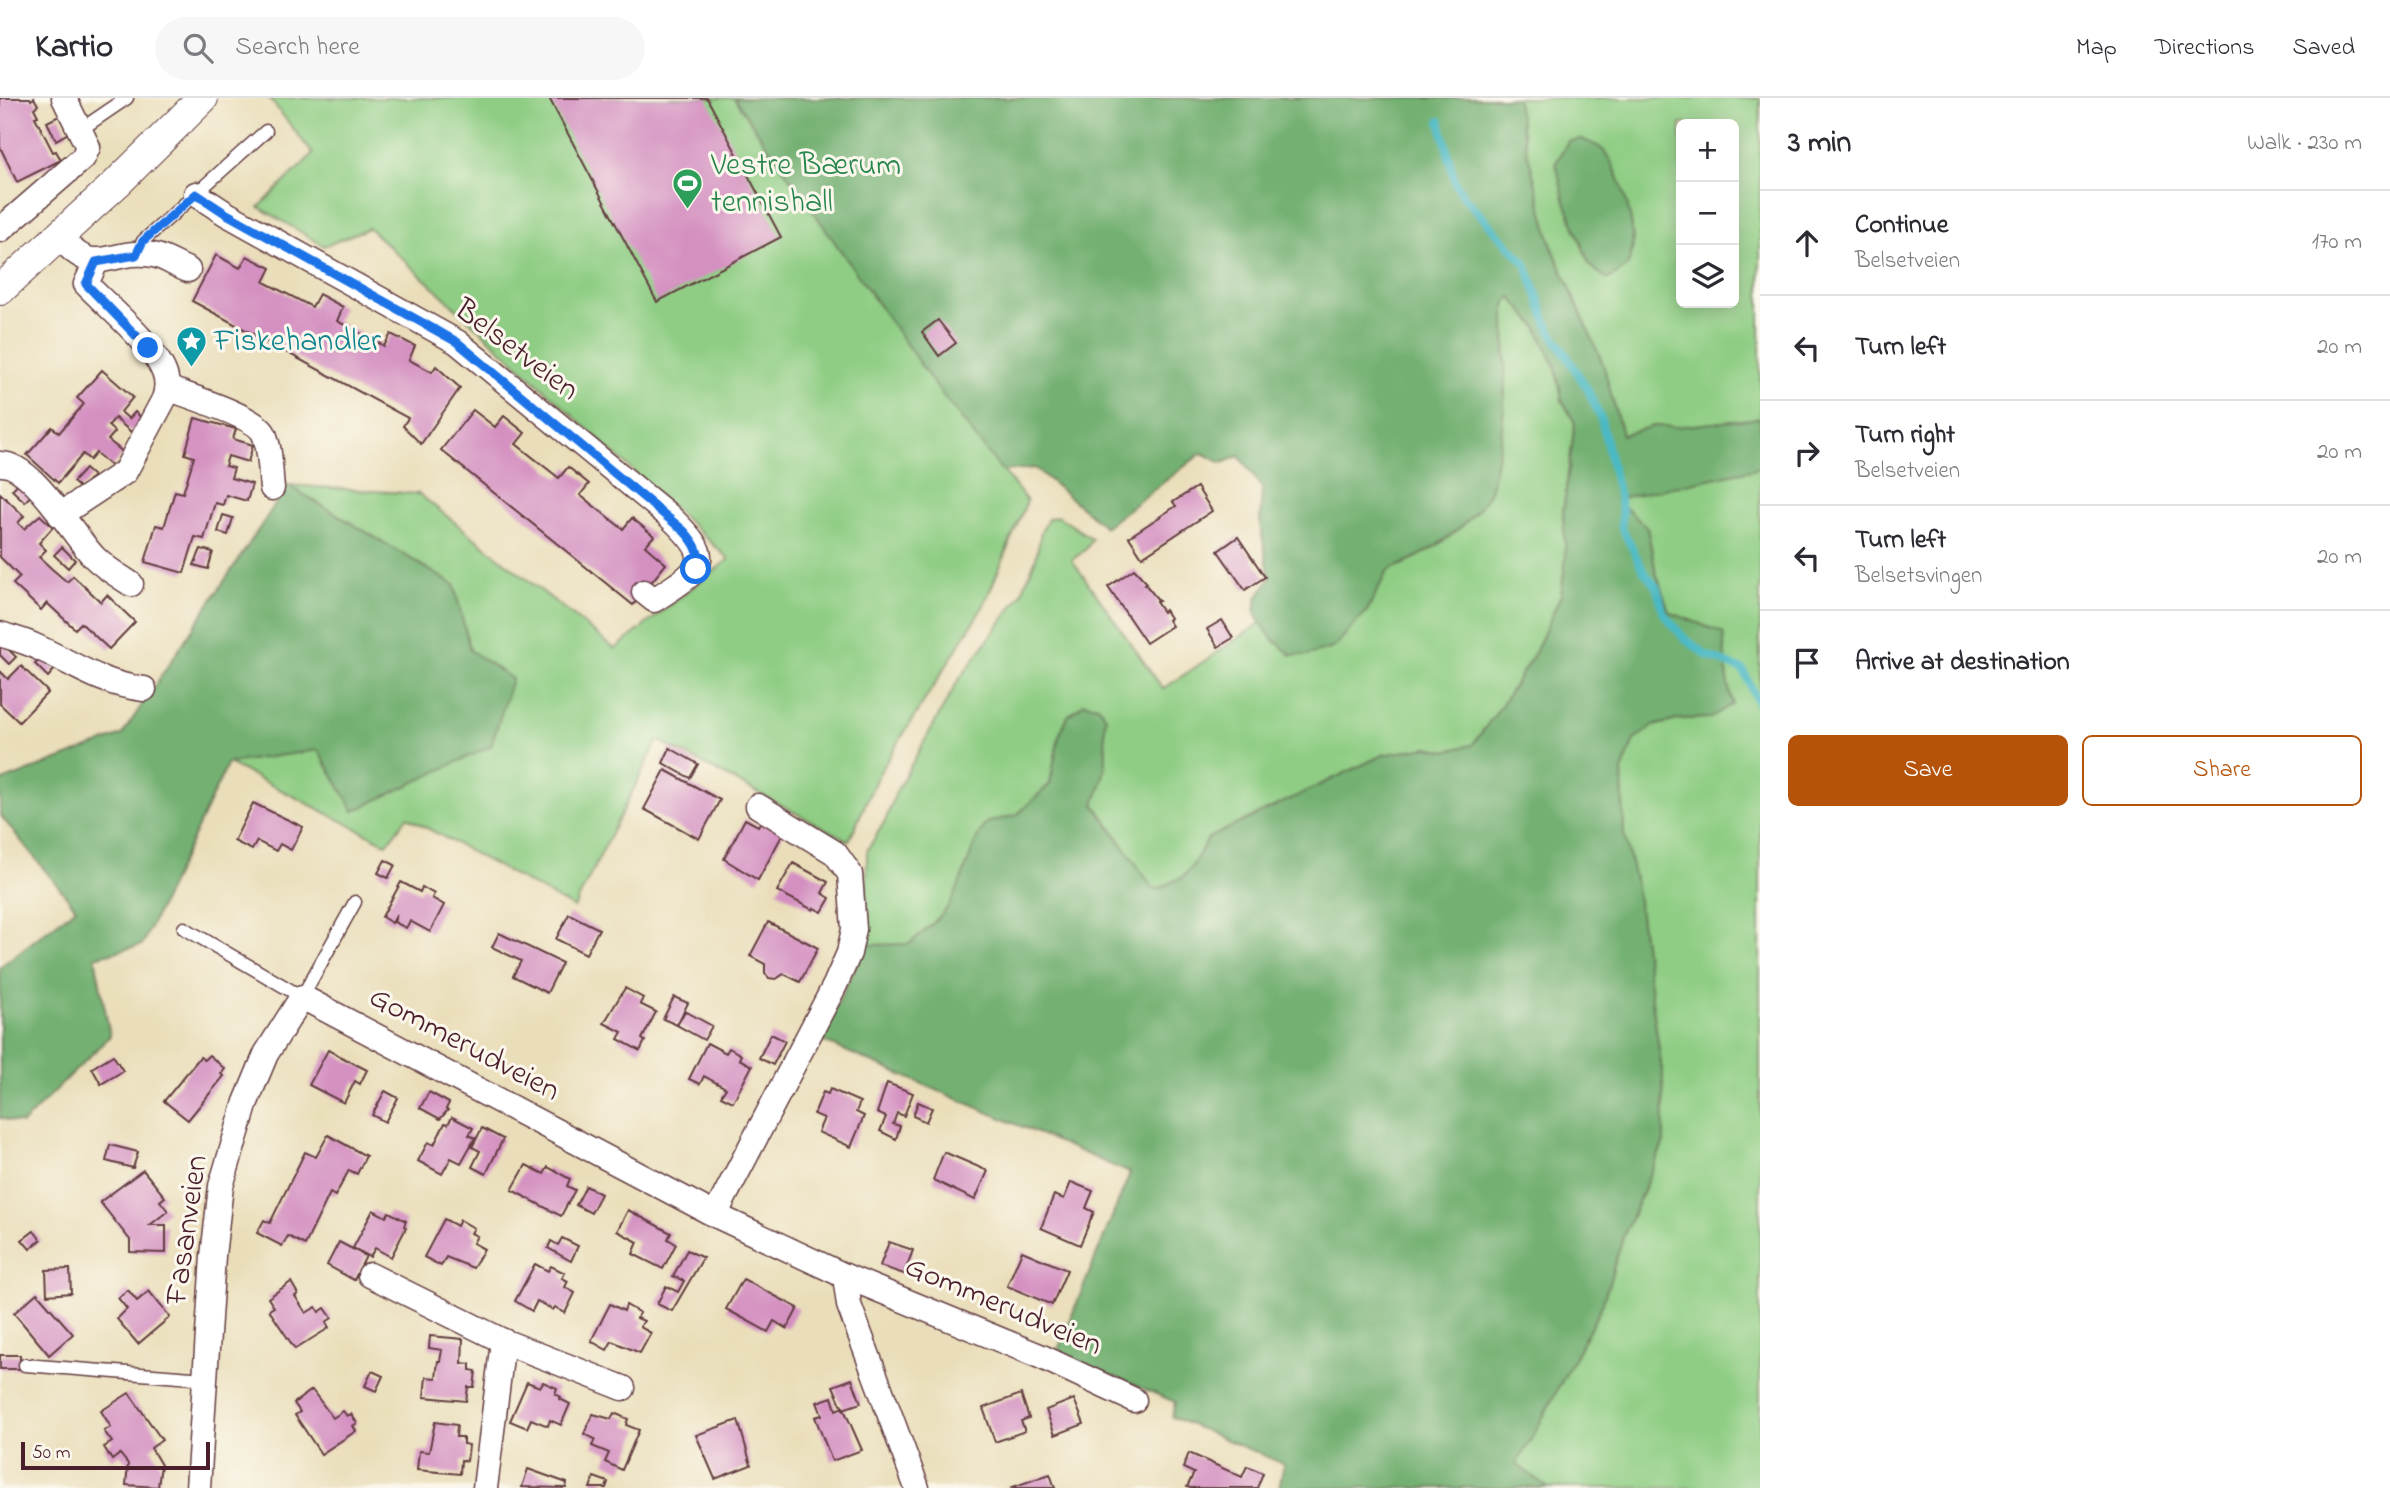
<!DOCTYPE html>
<meta charset="utf-8">
<style>
body{margin:0;font-family:"Indie Flower",sans-serif;background:#f7f7f7;color:#2b2b33}
.controls{position:absolute;right:21px;top:21px;display:grid;overflow:hidden;border-radius:10px;box-shadow:0 4px 18px #0003}
.controls button{width:63px;height:63px;display:grid;place-items:center;padding:0;border:0;border-bottom:2px solid #e1e1e2;background:#fff;color:#2b2b33;font:35px sans-serif}
.scale{position:absolute;left:21px;bottom:18px;width:189px;box-sizing:border-box;padding-left:7px;border:4px solid #4a1f2b;border-top:0;font-size:19px;line-height:24px;white-space:nowrap;color:#4a1f2b;-webkit-text-stroke:5px #fbf7ec;paint-order:stroke}
.stop{position:absolute;width:21px;height:21px;margin:-16px;border:5px solid #1a73e8;border-radius:50%;background:#fff}
.stop.end{background:#1a73e8;border-color:#fff;box-shadow:0 2px 7px #0008}
.list{margin:0;padding:0;list-style:none}
h2{display:flex;justify-content:space-between;align-items:center;height:91px;margin:0;padding:0 28px;font-size:30px}
h2 small{font-size:23px;font-weight:400;color:#7c7c81}
.list li{display:grid;grid-template-columns:46px 1fr auto;gap:21px;align-items:center;box-sizing:border-box;height:105px;padding:0 28px;border-top:2px solid #e1e1e2}
.list b{display:block;font-size:26px;white-space:nowrap}
.list p{margin:0;font-size:23px;white-space:nowrap;color:#7c7c81}
.list em{font-size:23px;font-style:normal;color:#7c7c81}
.actions{display:flex;gap:14px;padding:21px 28px}
.actions a{flex:1;padding:16px 0;border:2px solid #b45309;border-radius:10px;text-align:center;font-size:24px;color:#b45309}
.actions .main{background:#b45309;color:#fff}
.icon{flex:none;width:38px;height:38px;fill:none;stroke:currentColor;stroke-width:2;stroke-linecap:round;stroke-linejoin:round}
.map{position:relative;flex:none;width:1760px;height:1390px;overflow:hidden}
header{display:flex;align-items:center;gap:42px;box-sizing:border-box;height:98px;padding:0 35px;background:#fff;border-bottom:2px solid #e1e1e2}
header strong{font-size:33px}
nav{display:flex;gap:38px;margin-inline-start:auto;font-size:24px}
.search{width:490px;height:63px;background:#f7f7f7;display:flex;align-items:center;gap:18px;box-sizing:border-box;padding:0 24px;border-radius:38px;color:#7c7c81;font-size:26px}
main{display:flex}
aside{flex:1;background:#fff}
.map>svg:first-child{display:block}
.green{fill:#8fcd84;stroke:#6c7658;stroke-width:2;fill-rule:evenodd}
.forest{fill:#73b072;stroke:#5e684e;stroke-width:2}
.lines{fill:none;stroke-linecap:round;stroke-linejoin:round}
.stream{stroke:#4bb9c4;stroke-width:8}
.building{fill:#d490c1}
.service-casing{stroke:#623c40;stroke-width:15}
.minor-casing{stroke:#623c40;stroke-width:27}
.tertiary-casing{stroke:#623c40;stroke-width:32}
.service{stroke:#fff;stroke-width:12}
.minor{stroke:#fff;stroke-width:24}
.tertiary{stroke:#fff;stroke-width:30}
.route{stroke:#1a73e8;stroke-width:9}
.labels{text-anchor:middle;dominant-baseline:central;stroke-width:6;stroke-linejoin:round;paint-order:stroke}
.leisure-label{font-size:32px;fill:#27864d;stroke:#fbf7ec;text-anchor:start}
.culture-label{font-size:32px;fill:#0d838f;stroke:#fbf7ec;text-anchor:start}
.street-label{font-size:32px;fill:#4a1f2b;stroke:#fbf7ec}
</style>
<header>
<strong>Kartio</strong>
<div class="search"><svg class="icon" aria-label="search" viewBox="0 0 24 24"><circle cx="10" cy="10" r="6"/><path d="M15 15l6 6"/></svg>Search here</div>
<nav><a>Map</a><a>Directions</a><a>Saved</a></nav>
</header>
<main>
<div class="map">
<svg width="1760" height="1390" viewBox="0 0 1760 1390">
<rect width="100%" height="100%" fill="#fbf7ec"/>
<filter id="ink" filterUnits="userSpaceOnUse"><feTurbulence type="fractalNoise" baseFrequency=".0143" numOctaves="2"/><feDisplacementMap in="SourceGraphic" scale="14" xChannelSelector="R" yChannelSelector="G"/><feConvolveMatrix kernelMatrix="1 2 1 2 8 2 1 2 1" color-interpolation-filters="sRGB"/></filter>
<filter id="wash" filterUnits="userSpaceOnUse"><feTurbulence type="fractalNoise" baseFrequency=".00686" numOctaves="4" result="noise"/><feDisplacementMap in="SourceGraphic" scale="28" xChannelSelector="R" yChannelSelector="G"/><feGaussianBlur stdDeviation="1.57" result="paint"/><feColorMatrix in="noise" values="0 0 0 0 0 0 0 0 0 0 0 0 0 0 0 0 0 1.4 0 .05"/><feComposite in="paint" operator="in"/></filter>
<g filter="url(#wash)">
<rect width="100%" height="100%" fill="#eadeba"/>
<g class="green">
<path d="M269,0H734L934,286L1027,403L984,507L878,677L849,743L658,642L574,810L407,719L387,746L228,665L318,652L354,713L470,552L454,487L288,387L419,396L615,551L729,461L369,130L324,148L259,109L313,56Z"/>
<path d="M1516,0H1760V320L1676,329L1654,328L1622,337L1603,266L1552,149L1526,49ZM1681,26H1734V205H1681ZM1617,75C1624,98 1643,146 1626,168C1623,173 1613,177 1608,181L1590,168L1564,100Z"/>
<path d="M1511,199L1537,229L1556,270L1562,302L1575,325L1563,414L1566,459L1561,497L1536,553L1497,614L1472,647L1446,653L1428,649L1383,657L1209,740L1193,767L1183,779L1158,791L1152,789L1094,705C1100,691 1105,676 1106,660C1106,646 1103,634 1106,619L1068,618L1059,638L1050,686L1017,717L986,725C969,750 966,784 948,809C937,823 922,835 908,847H866L867,753L886,721L896,694L958,583L1021,497L1036,460L1041,434L1048,421L1058,418L1092,441L1086,451L1072,462L1163,591L1262,524L1271,539L1367,513L1387,473C1425,458 1466,433 1488,397C1492,390 1493,379 1495,371C1508,317 1505,261 1505,206Z"/>
<path d="M1760,370V1390H1548L1516,1366L1534,1336L1602,1207L1623,1139L1664,1044L1663,980L1635,782L1624,736L1622,673L1634,642L1653,628L1681,621L1710,620L1732,605L1727,581L1723,535L1669,514L1656,474L1647,430L1615,401Z"/>
</g>
<g class="forest">
<path d="M734,0H1516L1526,49L1552,149L1603,266L1622,337L1654,328L1676,329L1760,320V370L1616,401L1647,430L1656,474L1669,514L1723,535L1727,581L1732,606L1710,620L1681,621L1653,628L1634,642L1622,673L1624,736L1635,782L1663,980L1664,1044L1623,1139L1602,1207L1534,1336L1516,1366L1548,1390H1279L1284,1366L1172,1319L1175,1304L1057,1254L1130,1075L820,942L866,847L909,846C922,835 939,822 949,807C965,782 969,749 986,725L1017,717L1050,686L1059,638L1068,618L1084,605L1098,608L1106,619C1103,634 1106,646 1106,660C1105,676 1100,691 1094,706L1152,789L1158,791L1183,779L1193,767L1208,740L1383,657L1428,649L1446,653L1472,647L1497,614L1536,553L1561,497L1566,459L1563,414L1575,325L1562,302L1556,270L1537,229L1511,199L1505,206C1505,261 1508,317 1495,371C1493,379 1492,390 1488,397C1466,433 1425,457 1387,473L1367,513L1333,550L1307,557H1291L1271,539L1255,516L1257,500L1270,481L1260,426L1262,390L1239,358L1222,365L1202,355L1105,429L1035,370L1002,373L934,286Z"/>
<path d="M1582,41C1588,44 1597,47 1602,51C1621,70 1644,146 1626,169C1622,174 1613,178 1608,181L1590,168L1564,101L1556,65L1568,43Z"/>
<path d="M288,387L454,487L470,552L512,581L491,648L354,713L318,652L228,665L142,847L95,859L110,938L22,1026L0,1020V869L76,810L0,717V684L122,637Z"/>
</g>
<g class="lines">
<path class="stream" d="M1440,23L1455,84L1464,99L1526,166L1549,230L1588,292L1601,321L1622,412L1621,428L1643,472L1657,490L1664,516L1683,539L1706,557L1743,572L1760,609"/>
</g>
<g id="blocks">
<g class="building">
<path d="M0,0H30L31,2L34,0L38,7L34,10L38,18L35,19L53,54L56,53L61,62L17,84L0,49Z"/>
<path d="M549,0H707L781,139L657,204Z"/>
<path d="M59,18L68,35L56,42L47,24Z"/>
<path d="M216,157L240,170L247,158L271,170L264,184L312,209L319,196L343,209L337,223L384,248L391,236L415,248L409,262L432,274L436,268L460,290L421,346L403,328L408,320L192,203Z"/>
<path d="M938,222L956,245L939,258L922,234Z"/>
<path d="M102,272L133,299L121,314L129,321L135,314L143,321L131,334L115,320L108,328L115,334L108,342L124,355L112,369L96,355L90,362L83,356L58,385L27,357L52,329L59,335L84,306L77,300Z"/>
<path d="M473,312L495,329L504,318L525,335L516,346L559,380L568,369L589,386L580,397L623,431L632,420L654,438L645,448L666,466L633,507L441,352Z"/>
<path d="M195,320L236,331L233,341L253,347L248,364L228,358L225,368L234,370L231,380L252,386L247,403L226,397L223,407L215,405L204,441L195,439L184,475L145,464L156,427L164,429L175,393L183,395L194,359L185,356Z"/>
<path d="M85,371L93,378L81,391L73,384Z"/>
<path d="M19,384L32,396L25,404L12,392Z"/>
<path d="M1197,389L1212,413L1142,459L1129,439L1176,408L1173,404Z"/>
<path d="M0,395L24,418L18,425L24,431L40,417L53,429L39,445L46,452L39,459L52,471L67,484L73,478L101,504L107,497L135,524L109,551L81,525L75,531L47,505L41,512L13,486L20,479L0,459Z"/>
<path d="M223,417L233,420L228,437L218,434Z"/>
<path d="M1238,439L1265,479L1245,492L1218,453Z"/>
<path d="M62,449L75,462L68,470L54,457Z"/>
<path d="M201,451L213,454L208,471L194,467Z"/>
<path d="M1134,471L1147,485L1145,486L1159,503L1156,504L1163,514L1165,512L1170,520L1168,522L1172,528L1146,545L1108,489Z"/>
<path d="M1222,522L1233,540L1218,549L1207,531Z"/>
<path d="M3,546L16,559L9,566L0,557V549Z"/>
<path d="M43,559L55,571L48,579L35,566Z"/>
<path d="M21,568L48,594L19,624L0,606V573L8,581Z"/>
<path d="M670,650L698,666L690,680L663,665Z"/>
<path d="M665,672L720,702L699,741L644,711Z"/>
<path d="M253,705L303,729L291,752L280,746L276,753L257,743L252,752L234,743Z"/>
<path d="M745,721L758,728L762,722L784,734L758,782L724,761Z"/>
<path d="M385,762L395,767L388,780L378,775Z"/>
<path d="M793,765L828,784L822,795L830,800L822,814L814,810L813,812L777,793Z"/>
<path d="M401,784L420,794L422,789L434,796L432,800L444,807L430,834L410,823L406,830L394,824L397,816L392,825L382,819Z"/>
<path d="M569,816L599,831L586,856L556,841Z"/>
<path d="M768,824L818,850L800,884L784,876L776,881L769,880L765,875V866L750,858Z"/>
<path d="M499,835L562,865L547,895L513,878L521,863L492,849Z"/>
<path d="M625,890L643,900L640,906L656,914L642,941L645,943L640,953L618,941L622,934L604,925Z"/>
<path d="M674,899L688,905L677,927L663,921Z"/>
<path d="M685,913L712,928L704,942L677,927Z"/>
<path d="M771,936L785,943L773,967L759,960Z"/>
<path d="M707,945L726,955L729,950L741,957L739,961L752,968L733,1004L721,998L726,990L704,978L700,986L689,981Z"/>
<path d="M328,952L367,972L360,986L355,983L344,1005L309,987Z"/>
<path d="M113,957L123,973L101,986L92,970Z"/>
<path d="M209,957L225,971L221,976L224,978L188,1022L164,1003L200,959L204,962Z"/>
<path d="M887,985L913,995L904,1018L897,1015L893,1026L900,1028L896,1041L880,1033L886,1019L877,1015Z"/>
<path d="M830,991L860,1004L856,1014L864,1018L851,1049L818,1034L824,1020L814,1016L823,994L828,996Z"/>
<path d="M385,993L398,1000L385,1024L372,1017Z"/>
<path d="M429,994L449,1005L446,1011L448,1012L440,1021L420,1010Z"/>
<path d="M918,1004L932,1010L926,1024L913,1018Z"/>
<path d="M452,1019L473,1030L469,1037L475,1040L461,1065L451,1060L442,1076L418,1063L428,1044L434,1047L445,1025L448,1026Z"/>
<path d="M482,1030L503,1041L486,1076L472,1069L480,1053L472,1049Z"/>
<path d="M328,1037L366,1058L357,1076L349,1072L335,1098L330,1095L305,1147L288,1138L282,1148L257,1135L264,1122L270,1125L305,1054L316,1059Z"/>
<path d="M110,1047L138,1054L133,1070L106,1063Z"/>
<path d="M944,1054L988,1073L975,1102L933,1082Z"/>
<path d="M526,1067L544,1076L548,1069L570,1081L567,1088L575,1092L561,1118L512,1092Z"/>
<path d="M143,1072L165,1099L160,1103L168,1113L150,1127H166V1155L130,1154V1142L100,1104Z"/>
<path d="M1071,1084L1093,1093L1086,1110L1094,1114L1080,1147L1041,1130L1054,1097L1064,1101Z"/>
<path d="M586,1088L601,1096L591,1115L576,1107Z"/>
<path d="M373,1112L386,1119L389,1114L406,1123L404,1128L406,1130L391,1159L375,1150L370,1159L353,1150Z"/>
<path d="M628,1112L671,1135L668,1141L676,1146L663,1171L633,1156L638,1144L617,1133Z"/>
<path d="M444,1121L457,1128L460,1122L474,1130L471,1135L477,1138L473,1145L484,1151L473,1170L446,1159L441,1168L424,1159Z"/>
<path d="M34,1133L41,1142L30,1151L22,1142Z"/>
<path d="M562,1140L578,1148L571,1163L548,1150L551,1143L558,1147Z"/>
<path d="M339,1144L366,1158L354,1182L327,1167Z"/>
<path d="M889,1144L913,1152L904,1176L880,1168Z"/>
<path d="M687,1152L703,1160L672,1213L657,1206L666,1188L678,1194L684,1183L673,1178Z"/>
<path d="M1022,1153L1067,1172L1052,1207L1007,1188Z"/>
<path d="M535,1166L548,1173L551,1168L565,1175L562,1180L568,1183L565,1189L575,1195L565,1215L555,1209L553,1212L537,1203L532,1213L515,1203Z"/>
<path d="M70,1171L71,1195L47,1197L46,1172Z"/>
<path d="M743,1181L798,1210L787,1231L774,1223L768,1234L726,1211Z"/>
<path d="M291,1184L298,1196L295,1198L306,1215L316,1209L319,1214L325,1210L332,1220L326,1224L329,1230L295,1251L269,1212L274,1209L268,1200Z"/>
<path d="M128,1192L137,1203L149,1193L170,1219L138,1246L117,1221L127,1211L118,1200Z"/>
<path d="M37,1195L73,1236L49,1257L14,1215Z"/>
<path d="M610,1206L624,1213L626,1207L640,1215L637,1220L644,1223L640,1229L651,1235L640,1255L612,1243L607,1252L591,1243Z"/>
<path d="M430,1238L463,1241L462,1265L470,1266V1272L476,1273L474,1289H468L466,1303L424,1299L426,1279L436,1280L438,1263H440L442,1252L429,1250Z"/>
<rect x="0" y="1257" width="20" height="14"/>
<path d="M372,1273L383,1278L376,1293L365,1288Z"/>
<path d="M852,1281L861,1305L843,1311L833,1288Z"/>
<path d="M527,1284L540,1289L543,1284L557,1290L555,1296L561,1299L560,1301L570,1306L561,1327L550,1322L548,1328L531,1321L527,1330L510,1323Z"/>
<path d="M312,1292L333,1320L343,1313L347,1318L351,1316L357,1325L353,1328L356,1333L321,1356L295,1317L300,1314L294,1305Z"/>
<path d="M129,1295L162,1342L151,1350L161,1367L158,1389L126,1387L128,1366L120,1356L112,1362L104,1349L112,1344L104,1333L111,1329L101,1313Z"/>
<path d="M1021,1296L1029,1320L1021,1323L1025,1333L995,1344L983,1310Z"/>
<path d="M832,1299L836,1312L843,1309L862,1352L832,1363L815,1319L822,1317L817,1304Z"/>
<path d="M1074,1301L1084,1326L1055,1337L1046,1312Z"/>
<path d="M614,1315L628,1321L626,1327L639,1332L622,1372L605,1364L609,1355L592,1348L595,1341L584,1336L593,1316L611,1321Z"/>
<path d="M738,1322L751,1367L715,1381L696,1337Z"/>
<path d="M435,1324L457,1327L456,1339H463V1346L469,1347L467,1363L461,1362L460,1376L417,1372L419,1353L429,1354Z"/>
<path d="M1189,1355L1242,1379L1247,1368L1263,1375L1257,1390H1190L1187,1389L1194,1375L1183,1370Z"/>
<path d="M528,1371L567,1385L566,1390L522,1389Z"/>
<path d="M1050,1376L1055,1390H1010Z"/>
<path d="M594,1379L608,1384L606,1390H590Z"/>
</g>
</g>
</g>
<g filter="url(#ink)">
<use href="#blocks" fill-opacity="0" stroke="#623c40" stroke-width="2"/>
<g class="lines">
<defs>
<g id="service">
<path d="M80,32L127,0"/>
<path d="M137,156L143,143L266,33"/>
<path d="M184,830L302,899L355,804"/>
<path d="M25,1267L205,1281"/>
</g>
<g id="minor">
<path d="M196,96L225,115L457,244L668,417C717,463 705,469 654,502L644,494"/>
<path d="M0,132L83,60L88,49L64,0"/>
<path d="M59,138C97,184 109,149 153,157C165,159 177,168 188,172"/>
<path d="M167,290C188,298 257,319 264,336C271,352 270,374 272,390"/>
<path d="M0,366C32,364 73,438 95,460C105,470 119,478 131,486"/>
<path d="M60,417L125,374L164,301C167,292 168,283 164,274C153,246 107,208 86,186L96,164"/>
<path d="M0,536C12,540 25,543 37,549C75,566 100,586 144,591"/>
<path d="M715,1117L835,887L849,855L854,831L850,776L835,755L758,708"/>
<path d="M370,1177L503,1243L623,1290"/>
<path d="M845,1178L849,1207L917,1390"/>
<path d="M198,1390L213,1158L221,1088L246,1004L266,956L302,899L715,1117L845,1178L1042,1259L1134,1302"/>
<path d="M485,1390L503,1243"/>
</g>
<path id="tertiary" d="M0,192L117,85L203,0"/>
</defs>
<use href="#service" class="service-casing"/>
<use href="#minor" class="minor-casing"/>
<use href="#tertiary" class="tertiary-casing"/>
<use href="#service" class="service"/>
<use href="#minor" class="minor"/>
<use href="#tertiary" class="tertiary"/>
</g>
</g>
<g class="lines" filter="url(#ink)">
<path class="route" d="M148,250L86,186L96,164L136,157L143,143L196,96L225,115L457,244L684,433C694,444 703,456 696,471"/>
</g>
<defs>
<symbol id="stadium-pin" viewBox="-11 -11 22 30"><path d="M0 17L-7.5 6A9.5 9.5 0 1 1 7.5 6Z" fill="#2e9e5b" stroke="#fbf7ec"/><path d="M0-5a6.5 5 0 1 0 0 10a6.5 5 0 1 0 0-10ZM-3.5-1.8h7v3.6h-7Z" fill="#fff"/></symbol>
<symbol id="sight-pin" viewBox="-11 -11 22 30"><path d="M0 17L-7.5 6A9.5 9.5 0 1 1 7.5 6Z" fill="#0f9aa8" stroke="#fbf7ec"/><path d="M0-6L1.8-2.2L6-1.7L2.9 1.2L3.7 5.4L0 3.3L-3.7 5.4L-2.9 1.2L-6-1.7L-1.8-2.2Z" fill="#fff"/></symbol>
</defs>
<g fill-rule="evenodd">
<use href="#stadium-pin" x="670" y="68" width="35" height="47"/>
<use href="#sight-pin" x="174" y="226" width="35" height="47"/>
</g>
<g class="labels">
<g class="leisure-label">
<text x="711" y="68">Vestre Bærum<tspan x="711" dy="37">tennishall</tspan></text>
</g>
<g class="culture-label">
<text x="214" y="244">Fiskehandler</text>
</g>
<g class="street-label">
<text transform="translate(516 253) rotate(37)">Belsetveien</text>
<text transform="translate(464 947) rotate(28)">Gommerudveien</text>
<text transform="translate(188 1132) rotate(-82)">Fasanveien</text>
<text transform="translate(1003 1209) rotate(23)">Gommerudveien</text>
</g>
</g>
</svg>
<div class="controls">
<button>+</button>
<button>−</button>
<button><svg class="icon" aria-label="layers" viewBox="0 0 24 24"><path d="M12 4l9 5-9 5-9-5zM3 14l9 5 9-5"/></svg></button>
</div>
<div class="scale">50 m</div>
<div class="stop" style="left:696px;top:471px"></div>
<div class="stop end" style="left:148px;top:250px"></div>
</div>
<aside>
<h2>3 min<small>Walk · 230 m</small></h2>
<ul class="list">
<li><svg class="icon" aria-label="ahead" viewBox="0 0 24 24"><path d="M12 20V5M6 11l6-6 6 6"/></svg><div><b>Continue</b><p>Belsetveien</p></div><em>170 m</em></li>
<li><svg class="icon" aria-label="left" viewBox="0 0 24 24"><path d="M17 20v-9H6M10 6l-5 5 5 5"/></svg><div><b>Turn left</b></div><em>20 m</em></li>
<li><svg class="icon" aria-label="right" viewBox="0 0 24 24"><path d="M7 20v-9h11M14 6l5 5-5 5"/></svg><div><b>Turn right</b><p>Belsetveien</p></div><em>20 m</em></li>
<li><svg class="icon" aria-label="left" viewBox="0 0 24 24"><path d="M17 20v-9H6M10 6l-5 5 5 5"/></svg><div><b>Turn left</b><p>Belsetsvingen</p></div><em>20 m</em></li>
<li><svg class="icon" aria-label="arrive" viewBox="0 0 24 24"><path d="M6 21V4h12l-3 4 3 4H6"/></svg><div><b>Arrive at destination</b></div></li>
</ul>
<div class="actions"><a class="main">Save</a><a>Share</a></div>
</aside>
</main>
